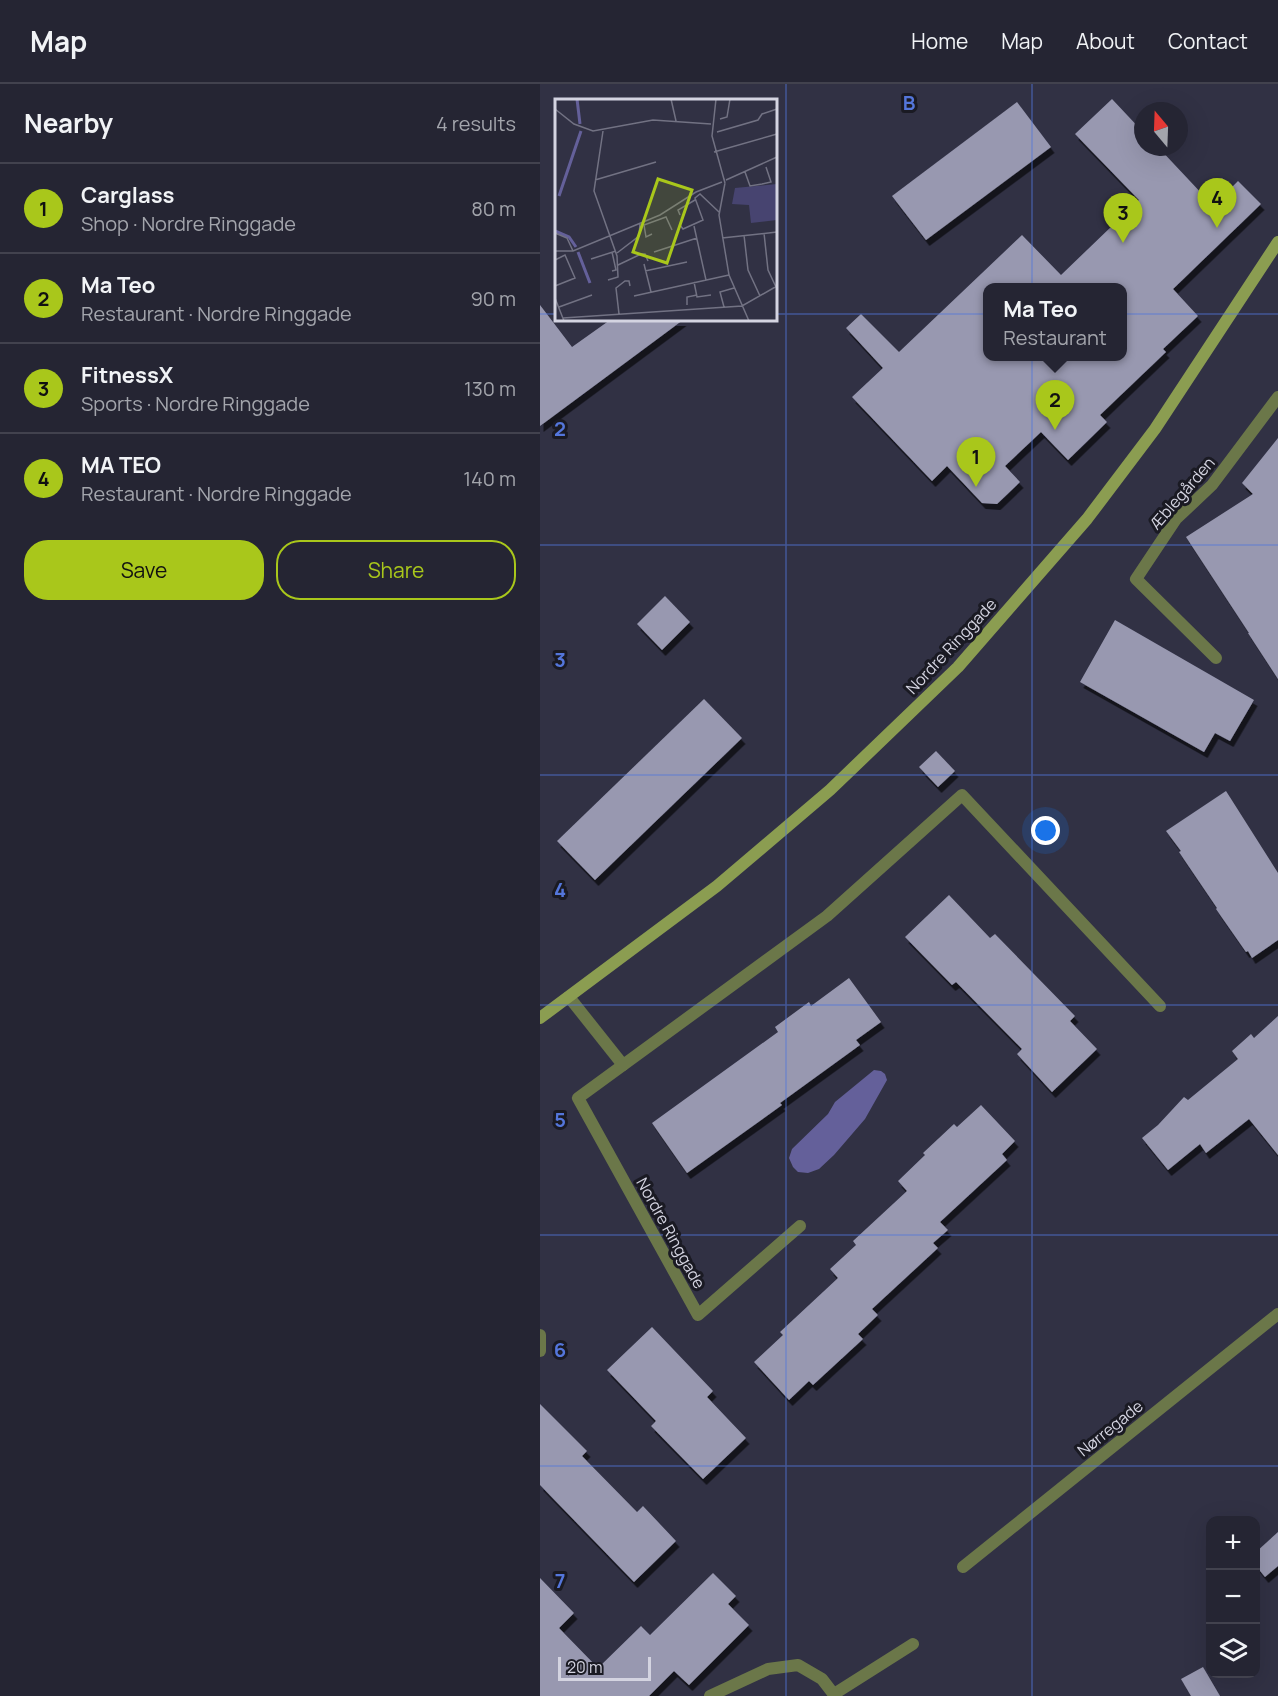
<!DOCTYPE html>
<meta charset="utf-8">
<style>
body{margin:0;font-family:Manrope,sans-serif;background:#2d2d3b;color:#f1f3f6}
.controls{position:absolute;right:18px;bottom:18px;display:grid;overflow:hidden;border-radius:12px;box-shadow:0 6px 24px #0002}
.controls button{width:54px;height:54px;display:grid;place-items:center;padding:0;border:0;border-bottom:2px solid #42424e;background:#252533;color:#f1f3f6;font:30px sans-serif}
.compass{position:absolute;left:594px;top:18px;width:54px;height:54px;border-radius:50%;background:#252533;box-shadow:0 6px 24px #0002;rotate:341deg}
.scale{position:absolute;left:18px;bottom:15px;width:93px;box-sizing:border-box;padding-left:6px;border:3px solid #d4d4e1;border-top:0;font-size:16px;line-height:21px;white-space:nowrap;color:#d4d4e1;-webkit-text-stroke:4px #1a1a23;paint-order:stroke}
.you{position:absolute;left:506px;top:747px;width:21px;height:21px;margin:-15px;border:4px solid #fff;border-radius:50%;background:#1a73e8;box-shadow:0 0 0 9px #1a73e833}
.badge{display:grid;place-items:center;width:39px;height:39px;border-radius:50%;background:#a9c71b;color:#111;font-size:20px;font-weight:700}
.pin{position:absolute;translate:-50% -50px;filter:drop-shadow(0 2px 3px #0008)}
.pin::after{content:'';position:absolute;top:32px;width:21px;height:18px;background:inherit;clip-path:polygon(0 0,100% 0,50% 100%)}
.popup{position:absolute;left:443px;top:199px;width:144px;height:78px;box-sizing:border-box;display:grid;place-content:center;border-radius:12px;background:#252533;filter:drop-shadow(0 2px 4px #0005);font-size:20px;white-space:nowrap;color:#a3a5ac}
.popup b{font-size:22px;color:#f1f3f6}
.popup::after{content:'';position:absolute;left:50%;top:100%;margin-left:-12px;border:12px solid transparent;border-top-color:#252533}
.list{margin:0;padding:0;list-style:none}
h2{display:flex;justify-content:space-between;align-items:center;height:78px;margin:0;padding:0 24px;font-size:26px}
h2 small{font-size:20px;font-weight:400;color:#a3a5ac}
.list li{display:grid;grid-template-columns:39px 1fr auto;gap:18px;align-items:center;box-sizing:border-box;height:90px;padding:0 24px;border-top:2px solid #42424e}
.list b{display:block;font-size:22px;white-space:nowrap}
.list p{margin:0;font-size:20px;white-space:nowrap;color:#a3a5ac}
.list em{font-size:20px;font-style:normal;color:#a3a5ac}
.actions{display:flex;gap:12px;padding:18px 24px}
.actions a{flex:1;padding:14px 0;border:2px solid #a9c71b;border-radius:24px;text-align:center;font-size:21px;color:#a9c71b}
.actions .main{background:#a9c71b;color:#111}
.icon{flex:none;width:33px;height:33px;fill:none;stroke:currentColor;stroke-width:2;stroke-linecap:round;stroke-linejoin:round}
.map{position:relative;flex:none;width:738px;height:1612px;overflow:hidden}
header{display:flex;align-items:center;gap:36px;box-sizing:border-box;height:84px;padding:0 30px;background:#252533;border-bottom:2px solid #42424e}
header strong{font-size:28px}
nav{display:flex;gap:33px;margin-inline-start:auto;font-size:21px}
main{display:flex}
aside{flex:1;background:#252533}
.map>svg:first-child{display:block}
.water{fill:#64609a}
.building{fill:#9898b0;fill-rule:evenodd;filter:url(#shadow)}
.lines{fill:none;stroke-linecap:round;stroke-linejoin:round}
.street{stroke:#6b7749;stroke-width:12}
.secondary{stroke:#8b9d51;stroke-width:12}
.grid{fill:none;stroke:#5476db;stroke-width:1.5;stroke-opacity:0.55}
.labels{text-anchor:middle;dominant-baseline:central;stroke-width:6;stroke-linejoin:round;paint-order:stroke}
.street-label{font-size:16px;fill:#d4d4e1;stroke:#1a1a23}
.inset-river{fill:none;stroke:#64609a;stroke-width:3}
.inset-road{fill:none;stroke:#727283;stroke-width:1.5}
.view{fill:#a9c71b;fill-opacity:0.15;stroke:#a9c71b;stroke-width:3}
.inset-edge{fill:none;stroke:#d4d4e1;stroke-width:3}
.grid-label{font-size:20px;text-anchor:middle;font-weight:bold;fill:#5476db;stroke:#1a1a23;stroke-width:6;stroke-linejoin:round;paint-order:stroke}
</style>
<header>
<strong>Map</strong>
<nav><a>Home</a><a>Map</a><a>About</a><a>Contact</a></nav>
</header>
<main>
<aside>
<h2>Nearby<small>4 results</small></h2>
<ul class="list">
<li><span class="badge">1</span><div><b>Carglass</b><p>Shop · Nordre Ringgade</p></div><em>80 m</em></li>
<li><span class="badge">2</span><div><b>Ma Teo</b><p>Restaurant · Nordre Ringgade</p></div><em>90 m</em></li>
<li><span class="badge">3</span><div><b>FitnessX</b><p>Sports · Nordre Ringgade</p></div><em>130 m</em></li>
<li><span class="badge">4</span><div><b>MA TEO</b><p>Restaurant · Nordre Ringgade</p></div><em>140 m</em></li>
</ul>
<div class="actions"><a class="main">Save</a><a>Share</a></div>
</aside>
<div class="map">
<svg width="738" height="1612" viewBox="0 0 738 1612">
<defs>
<filter id="shadow"><feDropShadow dx="3.5" dy="6" stdDeviation="0" flood-color="#0009"/></filter>
</defs>
<rect width="100%" height="100%" fill="#313144"/>
<path class="water" d="M334,986L341,987L345,990L347,996L325,1035L294,1071L279,1085L268,1089L258,1088L253,1083L249,1074L252,1065L288,1030L295,1018Z"/>
<g class="building">
<path d="M572,15L603,48V63H618L664,112L682,94L691,104L698,97L721,120L633,205L658,232L623,265L626,268L560,331L567,338L528,376L501,348L465,382L480,398L457,420L442,419L407,382L392,397L312,313L343,284L306,244L321,230L359,268L482,151L521,191L599,116L535,50ZM447,204H582V273H447Z"/>
<path d="M477,18L511,63L386,156L352,112Z"/>
<path d="M0,221L32,263L70,236H143L0,342Z"/>
<path d="M738,354V595L708,549H709L646,453L713,410L702,399Z"/>
<path d="M125,512L150,538L122,566L97,540Z"/>
<path d="M575,536L714,616L690,657L675,649L664,668L540,598Z"/>
<path d="M164,615L202,654L55,796L17,757Z"/>
<path d="M396,667L415,687L398,703L379,683Z"/>
<path d="M686,707L738,789V856L712,874L708,867L706,868L676,825L677,824L639,768L641,767L626,747Z"/>
<path d="M409,811L450,854L455,850L535,932L530,937L557,965L512,1008L477,970L482,965L416,898L412,901L365,853Z"/>
<path d="M309,894L341,938L316,956L320,961L240,1019L242,1021L147,1089L112,1039L238,948L235,943L269,918L271,922Z"/>
<path d="M738,932V1071L709,1035L666,1069L660,1060L628,1086L602,1054L618,1041L644,1013L648,1016L698,975L692,967L711,950L714,954Z"/>
<path d="M441,1021L475,1057L462,1070L467,1076L400,1138L408,1146L393,1159L398,1164L332,1225L338,1231L318,1250L323,1255L273,1301L269,1297L249,1316L214,1278L243,1251L240,1248L298,1194L290,1185L316,1161L313,1157L367,1107L358,1097L385,1071L383,1069L414,1040L417,1043Z"/>
<path d="M112,1243L173,1307L167,1313L206,1354L163,1395L111,1342L116,1337L67,1286Z"/>
<path d="M0,1320L47,1367L42,1372L97,1428L103,1422L136,1457L94,1498L0,1401Z"/>
<path d="M738,1448V1482L725,1493L716,1482V1468Z"/>
<path d="M173,1489L196,1512L188,1520L209,1541L149,1601L134,1587L109,1612H0V1494L34,1529L19,1544L58,1584L101,1542L110,1551Z"/>
<path d="M663,1583L680,1612H651L641,1595Z"/>
</g>
<g class="lines">
<g class="street">
<path d="M676,574L596,495L636,435L672,401L738,313"/>
<path d="M29,913L83,981"/>
<path d="M260,1142L158,1231L38,1014L287,832L422,711L620,922"/>
<path d="M0,1251V1267"/>
<path d="M423,1483L738,1230"/>
<path d="M294,1610L373,1560"/>
<path d="M170,1612L228,1585L258,1581L282,1595L295,1612"/>
</g>
<path class="secondary" d="M0,934L177,802L290,706L418,583L547,435L615,345L738,158"/>
</g>
<path class="grid" d="M246,0V1612M492,0V1612M0,230H16M236,230H738M0,461H738M0,691H738M0,921H738M0,1151H738M0,1382H738"/>
<g class="labels">
<g class="street-label">
<text transform="translate(642 409) rotate(-49)">Æblegården</text>
<text transform="translate(411 562) rotate(-47)">Nordre Ringgade</text>
<text transform="translate(131 1149) rotate(61)">Nordre Ringgade</text>
<text transform="translate(570 1344) rotate(-39)">Nørregade</text>
</g>
</g>
<g transform="translate(15 15)">
<rect width="222" height="222" fill="#313144"/>
<path d="M222,85V121L196,124L194,106L177,105L180,89Z" fill="#474470"/>
<path class="inset-river" d="M22,0L25,25M4,97L26,32M0,132L14,138L21,148M23,153L35,184"/>
<path class="inset-road" d="M116,0L121,22M161,0L157,37L170,84L169,80M0,10L19,25L38,32L98,21L156,25M165,20L172,18L175,0M48,32L39,92L62,157L63,178L53,181M162,33L203,21L207,15L222,10M159,53L222,35M190,73L195,87L207,85L216,83L211,68M40,81L101,63M171,81L222,58M170,84L164,116L174,176L194,222M125,116L123,111L140,101M125,126L128,130L148,121L140,99L145,95L164,113M139,127L151,181M0,134L12,139L18,152M209,134L213,171L221,188M97,135L91,138L89,126L111,118L117,131M189,136L193,171L205,197M167,139L222,133M0,152H18L105,116L141,93L167,83M57,153L61,171L57,172M99,153L142,139M62,154L84,137L85,125M36,160L61,152M0,161L10,156L20,179L0,187M89,165L96,193M63,166L86,155H90L93,162M90,172L132,163M139,183L142,198L156,196M79,197L174,176M0,199L9,222M132,206V198L142,196M4,208L37,196M169,208L165,193L179,189M64,215L61,189L70,182H74L75,187M8,219L187,207L222,187"/>
<path class="view" d="M103,80L137,91L112,164L78,153Z"/>
<rect width="222" height="222" class="inset-edge"/>
</g>
<g class="grid-label">
<text x="369" y="26">B</text>
<text x="20" y="352">2</text>
<text x="20" y="583">3</text>
<text x="20" y="813">4</text>
<text x="20" y="1043">5</text>
<text x="20" y="1273">6</text>
<text x="20" y="1504">7</text>
</g>
</svg>
<div class="controls">
<button>+</button>
<button>−</button>
<button><svg class="icon" aria-label="layers" viewBox="0 0 24 24"><path d="M12 4l9 5-9 5-9-5zM3 14l9 5 9-5"/></svg></button>
</div>
<svg class="compass" viewBox="-18 -18 36 36"><path d="M0-13l5 13h-10z" fill="#e53935"/><path d="M0 13l5-13h-10z" fill="#a3a5ac"/></svg>
<div class="scale">20 m</div>
<div class="you"></div>
<div class="pin badge" style="left:436px;top:403px">1</div>
<div class="pin badge" style="left:515px;top:346px">2</div>
<div class="popup"><b>Ma Teo</b>Restaurant</div>
<div class="pin badge" style="left:583px;top:159px">3</div>
<div class="pin badge" style="left:677px;top:144px">4</div>
</div>
</main>
